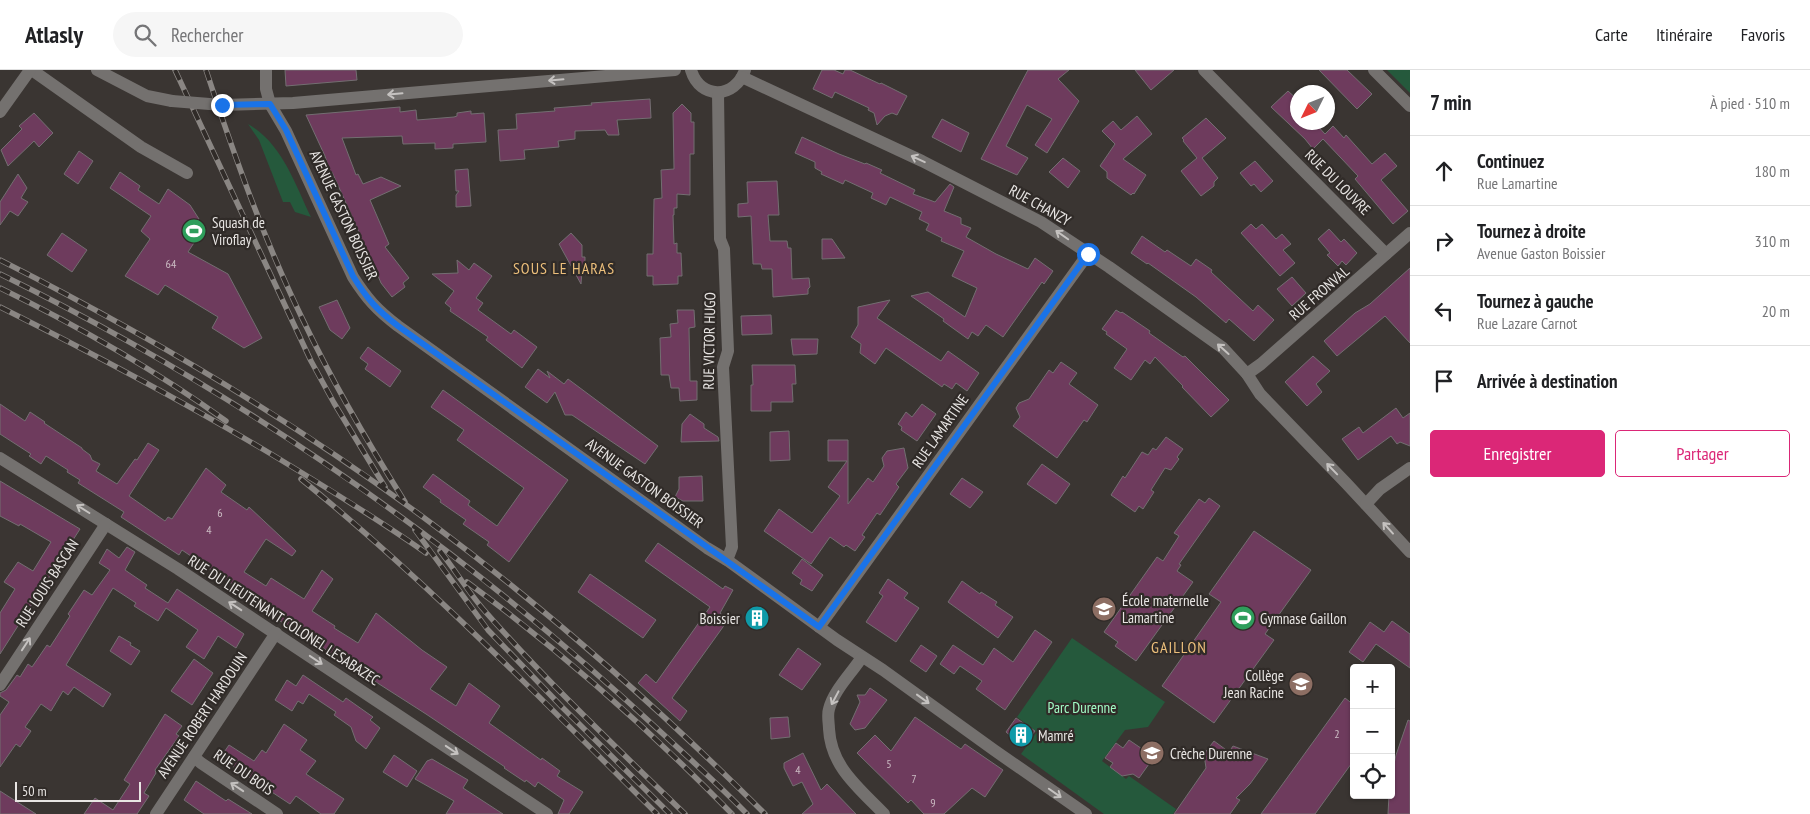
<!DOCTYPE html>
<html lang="fr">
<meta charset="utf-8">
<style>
body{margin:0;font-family:"PT Sans Narrow",sans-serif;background:#f6f6f6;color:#202124}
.controls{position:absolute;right:15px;bottom:15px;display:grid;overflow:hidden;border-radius:5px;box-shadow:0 1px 4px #0004}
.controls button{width:45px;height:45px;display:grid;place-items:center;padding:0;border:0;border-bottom:1px solid #e0e0e0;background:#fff;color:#202124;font:25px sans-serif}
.compass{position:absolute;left:1290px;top:15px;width:45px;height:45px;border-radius:50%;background:#fff;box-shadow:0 1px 4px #0004;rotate:227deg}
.scale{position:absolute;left:15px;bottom:12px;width:126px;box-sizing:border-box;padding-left:5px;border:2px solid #e8e5e3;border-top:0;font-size:14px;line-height:18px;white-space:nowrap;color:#e8e5e3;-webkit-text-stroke:4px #302b28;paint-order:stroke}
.stop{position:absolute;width:15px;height:15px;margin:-11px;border:4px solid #1a73e8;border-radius:50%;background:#fff}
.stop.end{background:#1a73e8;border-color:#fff;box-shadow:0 1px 5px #0008}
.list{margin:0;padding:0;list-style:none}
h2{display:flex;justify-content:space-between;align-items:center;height:65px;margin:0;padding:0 20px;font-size:21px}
h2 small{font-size:16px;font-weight:400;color:#757577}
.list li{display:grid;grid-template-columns:32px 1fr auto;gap:15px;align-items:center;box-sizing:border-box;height:70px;padding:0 20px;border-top:1px solid #e0e0e0}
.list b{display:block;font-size:19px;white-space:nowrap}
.list p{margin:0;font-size:16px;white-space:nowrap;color:#757577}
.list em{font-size:16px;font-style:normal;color:#757577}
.actions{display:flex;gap:10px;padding:15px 20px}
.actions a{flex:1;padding:11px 0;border:1px solid #db2777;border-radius:5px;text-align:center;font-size:18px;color:#db2777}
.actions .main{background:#db2777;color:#fff}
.icon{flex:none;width:28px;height:28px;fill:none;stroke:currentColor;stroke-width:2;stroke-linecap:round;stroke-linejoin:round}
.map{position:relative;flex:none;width:1410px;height:744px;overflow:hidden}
header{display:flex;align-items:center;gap:30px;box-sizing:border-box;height:70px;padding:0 25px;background:#fff;border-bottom:1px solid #e0e0e0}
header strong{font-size:24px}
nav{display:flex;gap:28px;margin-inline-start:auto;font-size:18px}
.search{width:350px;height:45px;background:#f6f6f6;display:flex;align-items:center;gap:12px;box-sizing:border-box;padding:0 18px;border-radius:28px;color:#757577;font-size:19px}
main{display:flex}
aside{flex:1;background:#fff}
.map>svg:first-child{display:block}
.green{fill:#25593c}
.building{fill:#6e3b5d;stroke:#736e71}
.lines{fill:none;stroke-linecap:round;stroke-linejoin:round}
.minor{stroke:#74716f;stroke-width:12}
.rail-casing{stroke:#8a8683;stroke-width:5.5}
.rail{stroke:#302b28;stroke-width:4;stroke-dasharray:11;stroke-linecap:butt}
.minor-bridge{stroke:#74716f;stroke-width:12}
.oneway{stroke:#c5c2c0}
.route{stroke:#1a73e8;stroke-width:6}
.labels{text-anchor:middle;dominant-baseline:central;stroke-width:4.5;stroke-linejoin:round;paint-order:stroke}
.number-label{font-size:12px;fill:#cabac2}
.street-label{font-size:15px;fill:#e8e5e3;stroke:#302b28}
.poi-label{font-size:15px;fill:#e8e5e3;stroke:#302b28;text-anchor:start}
.park-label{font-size:15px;fill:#a1fbc5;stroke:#302b28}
.neighbourhood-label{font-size:16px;letter-spacing:1px;fill:#ecbf7b;stroke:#302b28}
</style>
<header>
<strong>Atlasly</strong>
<div class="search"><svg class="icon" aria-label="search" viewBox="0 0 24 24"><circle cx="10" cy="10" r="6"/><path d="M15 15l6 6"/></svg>Rechercher</div>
<nav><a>Carte</a><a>Itinéraire</a><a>Favoris</a></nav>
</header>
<main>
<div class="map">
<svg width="1410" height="744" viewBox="0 0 1410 744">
<rect width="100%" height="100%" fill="#3a3532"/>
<g class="green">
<path d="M1387,0H1410V23Z"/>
<path d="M248,54C282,73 295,114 311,147L295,142L290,132H283L259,70Z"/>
<path d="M1072,568L1165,632L1148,657L1125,660L1102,691L1126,709L1129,706L1176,739L1173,744H1104L1021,684L1037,662L1017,647Z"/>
</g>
<g class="building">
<path d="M285,0H356L357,10L286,16Z"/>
<path d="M822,0H834L843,4L845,0H850L880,14L881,13L907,26L897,45L892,43L885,46L877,55L874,43L868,40L869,38L835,22L832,28L813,19Z"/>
<path d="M1028,0H1069L1058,9L1079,31L1047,83L1035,75L1052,49L1027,35L1006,76L1028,88L1017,105L981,89Z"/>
<path d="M1135,0H1174L1151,20Z"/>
<path d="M1319,0H1347L1372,24L1357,39Z"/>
<path d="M1288,21L1298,30V52H1314L1325,64L1333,56L1344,68L1346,65L1372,94L1385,83L1397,96L1381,110L1408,141L1393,154L1355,109L1358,106L1323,69L1313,79L1305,69L1271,37Z"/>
<path d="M650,29L651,48L617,50L619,65H608L605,60L575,61V69L558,71L559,77L524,80L525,89L500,91L498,60L517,59L516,44L555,41L554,38L592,35L591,33Z"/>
<path d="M682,34L691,43V52H694V84H690V125L677,124V138H674V145H673L674,174L677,173V183H681L682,206H678V214L653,215V206H647V184H653L654,129L662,128L661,100L674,99L673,43Z"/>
<path d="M400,37V42L416,40L417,50L454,47L457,46V43L471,41V44L484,43L486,72L453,74V78L435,79V73L403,74L402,66L342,68L356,105L358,104L363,114L381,107L401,116L370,130L389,174L385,177L409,208L403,213L405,217L392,227L381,213L371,189L352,165L359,162L332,102H330L325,86L306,45Z"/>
<path d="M34,43L53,63L39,77L34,71L8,96L1,80L22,59L19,56Z"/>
<path d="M1137,46L1152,64L1123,89L1146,105L1134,124L1133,123L1131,125L1107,108V102L1100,96L1115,74L1102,61L1113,51L1121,60Z"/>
<path d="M1206,48L1226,68L1202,88L1218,108L1214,112V116L1201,126L1181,101L1197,88L1183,71L1184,70L1182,68Z"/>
<path d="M942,49L969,63L961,82L932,67Z"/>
<path d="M802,67L839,84L865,94L866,93L882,100L880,103L915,120L913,124L935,132L950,114L954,117L944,141L961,148V154L971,158L966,167L996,184L1028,199L1035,188L1053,201L1044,214L1042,212L1003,267L986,255L978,266L972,262L968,269L943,251L944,249L911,226L928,222L965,247L977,218L952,206L964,181L941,171L942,168L926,160L929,154L919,149L922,142L890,127L886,135L871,128L873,123L845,110L843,114L821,104L822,102L815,98V92L795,83Z"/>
<path d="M79,81L93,91L78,114L64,104Z"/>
<path d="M1063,88L1080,101L1068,118L1049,102Z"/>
<path d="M1255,91L1273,111L1261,122L1254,114L1251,116L1240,103Z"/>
<path d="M468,99L471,136L456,137V125L459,121H456L455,100Z"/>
<path d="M120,102L140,116L138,120L159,134L168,119L190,135L199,149L195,153L203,159L188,182L228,204L262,268L244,278L212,258L218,247L165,215L158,225L125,206L150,169L141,161L151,146L110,118Z"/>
<path d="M18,104L27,118L21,128L28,132L18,146L10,141L0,155V132Z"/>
<path d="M777,111L779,145H768L770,171H787L788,178H791L792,209L809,208L810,217L808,219V224L773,227L772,199H762L761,194H753L751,146L738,147V134L748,133L747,112Z"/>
<path d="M1251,154L1256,159L1262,154L1276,169L1282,164L1291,174L1283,180L1295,193L1280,206L1241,163Z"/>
<path d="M1329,159L1341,172L1344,169L1357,183L1346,195L1342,191L1338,196L1327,185L1330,183L1318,169Z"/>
<path d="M62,163L87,180L72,202L47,185Z"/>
<path d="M571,163L582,175V187H585V200H582L581,214L559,174Z"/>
<path d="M1142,166L1165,182L1167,180L1191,196L1196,189L1212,200L1211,202L1253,241L1258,235L1274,250L1254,271L1229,249L1226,253L1196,227L1148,193L1147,194L1131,183Z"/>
<path d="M822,169H832L845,188L822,189Z"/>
<path d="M457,190L469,200L474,193L492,206L476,228L483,233L478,240L511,264L514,260L537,277L522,298L486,270L488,267L450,241L451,238L445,233L454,221L432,204L458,203Z"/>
<path d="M1410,198V273L1385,246L1337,286L1324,271L1355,243L1370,234Z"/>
<path d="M1292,207L1306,223L1292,236L1277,219Z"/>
<path d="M337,230L350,258L342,269L330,260L319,237Z"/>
<path d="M890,230L877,248L941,291L948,281L979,303L967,321L956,313L952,319L944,314L942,317L886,278L875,294L860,283L861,274L851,267L858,255V237Z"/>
<path d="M677,240H694L695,257L689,258L690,311H697V330L680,331L679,318H671L669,305H661L660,268L671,267L670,254L678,253Z"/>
<path d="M1116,240L1121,243L1122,242L1150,261L1149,263L1183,287L1185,286L1229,330L1211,347L1182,317L1183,316L1155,287L1150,294L1145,290L1131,310L1114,298L1127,279L1106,264L1107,262L1102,259Z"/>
<path d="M771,245L772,264L742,265L741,246Z"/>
<path d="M791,269H818L817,284L793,285Z"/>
<path d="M368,277L401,301L390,317L365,299L368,294L360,288Z"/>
<path d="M1313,286L1330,301L1316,314L1322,322L1307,336L1285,312Z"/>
<path d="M1061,292L1077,303L1069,314L1098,335L1087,352L1084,350L1057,388L1013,356L1020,347L1016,338L1019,333L1029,329L1049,300L1053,303Z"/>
<path d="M752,295H795L796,314H792L793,332H771V341H751V315H753Z"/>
<path d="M538,299L550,308L547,301L564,314L568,309L658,376L645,394L572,345H565L555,322L547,333L525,317Z"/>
<path d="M443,320L568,410L509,492L487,475L489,472L463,454L466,450L440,432L441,430L423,417L433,404L470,431L468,435L497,456L524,418L457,370L464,360L431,337Z"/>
<path d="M0,334L25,351L30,342L45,352L44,353L82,378V379L90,385L92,390L100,394L96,401L117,414L135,389L137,390L148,373L159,380L129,426L165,451L168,447L172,449L206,398L226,415L221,422L247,440L249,437L296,481L292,486L266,469L244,502L266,516L271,508L304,529L322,500L333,509L312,541L335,556L334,558L358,573L376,543L422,580L447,597L430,619L456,636L469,613L500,636L489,653L541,690L542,688L560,701L557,706L583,722L569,744H558L564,730L538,712L535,717L526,710L525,712L504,698L505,697L426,644L329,582L299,561L298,562L280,551L282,548L182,480L179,485L121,447L124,442L78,413L80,410L67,402L68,400L46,386L41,394L29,386L31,384L0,364Z"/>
<path d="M922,334L936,344L917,371L901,360L902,357L898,354L906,342L912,347Z"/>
<path d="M1396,338L1403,348L1410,343V376L1400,372L1397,374L1391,366L1358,390L1342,369L1359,357L1363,363Z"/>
<path d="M690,344L704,354V358L718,367L719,371L681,372L682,354Z"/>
<path d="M789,361L790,390L770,391V362Z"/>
<path d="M1166,367L1183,379L1177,387L1179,389L1171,400L1165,398L1151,420L1154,422L1143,439L1139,436L1135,442L1111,425L1123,406L1125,408L1142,382L1148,385L1153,378L1156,380Z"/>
<path d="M828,370H848V434L868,408L873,412L884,396L882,388L887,381L904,378L908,398L896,414L899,417L880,445L877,443L862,465L865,467L855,481L846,475L844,477L830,467L811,494L764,461L779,439L812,463L840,426L828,417L847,391H828Z"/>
<path d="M1042,394L1070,414L1056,434L1027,414Z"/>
<path d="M702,406L703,431H683L675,427L679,419V407Z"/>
<path d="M962,408L983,422L970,438L950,424Z"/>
<path d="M0,411L80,459L0,584V543L15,519L4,512L18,492L33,501L51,472L20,454L19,456L0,446Z"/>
<path d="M1209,428L1220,436L1179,494L1181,495L1177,501L1193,512L1136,591L1115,576L1118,572L1104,562L1157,487L1163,491L1179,466L1174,463L1199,429L1205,433Z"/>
<path d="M1254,461L1311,500L1265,564L1274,570L1214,653L1162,616L1221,532L1209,524Z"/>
<path d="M658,473L723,519L725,516L733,520L720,543L728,550L672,628L687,641L680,651L638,613L646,604L656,613L710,537L645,491Z"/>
<path d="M127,477L135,482L125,500L147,515L145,518L168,533L177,519L244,564L236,578L218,566L204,589L186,577L198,560L166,538L158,551L134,536L136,533L113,518L66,595L111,624L103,637L74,617L68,625L63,621L51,641L41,634L25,657L31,661L20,677L16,674L0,697V645L9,632L0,626V623L6,620L17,605L20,607L28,594L32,597L47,575L50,577L70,546L68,544L84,520L92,525L110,500L99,493L107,479L119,488Z"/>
<path d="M802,489L823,505L812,521L800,514L802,510L792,503Z"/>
<path d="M590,504L656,550L643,568L578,522Z"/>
<path d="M888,509L908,523L904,528L919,538L896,572L866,552L883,526L879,523Z"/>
<path d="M962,511L980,524L981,522L997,532L995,535L1013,547L998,568L948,532Z"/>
<path d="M1392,551L1410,564V598L1376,574L1363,592L1349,582L1370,552L1384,562Z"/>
<path d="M1035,560L1052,572L1005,640L976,619L982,611L960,596L954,604L940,594L953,575L983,595L994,578L1013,592Z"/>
<path d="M119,566L131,573L130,575L140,581L131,595L110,581Z"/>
<path d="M921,575L937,586L926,602L910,591Z"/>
<path d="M798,578L821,594L802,620L779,605Z"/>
<path d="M194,589L213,603L192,635L171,621Z"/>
<path d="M303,605L343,632L346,628L373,647L370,650L380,658L366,679L356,671L351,657L334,645L336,642L309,624L303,634L298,631L292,641L275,630L287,610L296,616Z"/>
<path d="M870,618L887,630L865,658L855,660L850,654L860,632L857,625H865Z"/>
<path d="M1345,628L1354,635V690L1315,744H1261Z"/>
<path d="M165,644L182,656L176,664L179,666L155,700L156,703L144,723L149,726L137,744H84L95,728L113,740L130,714L124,710Z"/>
<path d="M788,647L790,667L771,669L770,648Z"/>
<path d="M915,647L961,679L965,674L1003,700L985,727L972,718L944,744H924L911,730L908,733L857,683L875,665L891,681Z"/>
<path d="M1016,648L1035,661L1023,677L1010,669L1012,667L1006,662Z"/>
<path d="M1408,650L1410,651V744H1388L1389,725H1391V707L1396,685Z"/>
<path d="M284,654L307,670L300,680L316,691L306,704L344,729L334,744H321L296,726L290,734L220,688L229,675L254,691L262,680L266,683Z"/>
<path d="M1129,670L1154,687L1139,708L1133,704L1122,706L1110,697L1113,693L1105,688L1116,673L1123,678Z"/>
<path d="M1214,671L1229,682L1233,676L1268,689L1250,714L1236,728L1240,730L1230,744H1174L1206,698L1204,684Z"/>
<path d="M803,683L821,720L827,714L856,744H802L813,734L802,712L793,716L784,698V693Z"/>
<path d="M394,685L417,701L407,717L383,702Z"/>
<path d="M432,689L468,710L463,718L503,744H446L454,731L415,709L427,691Z"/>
<path d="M196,711L226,731L228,729L252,744H204L184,730Z"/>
<path d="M0,721L36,744H0Z"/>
</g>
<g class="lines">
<g class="minor">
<path d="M32,0L141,77L187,103"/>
<path d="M97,0L147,26L172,31"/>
<path d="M266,0V19L270,34L286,61L353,207C367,229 377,240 398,256L707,478L727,490L837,570L883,600L994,680L1086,744"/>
<path d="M691,0C700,30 735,29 745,0"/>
<path d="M1204,0L1386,184"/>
<path d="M1374,0L1410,36"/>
<path d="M742,7L922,91L1041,152L1109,197L1223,278L1247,304L1260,324L1346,413L1410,482"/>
<path d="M718,23L720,169L724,179L728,281L723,297L732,477L727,490"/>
<path d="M222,35L293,33L675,0"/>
<path d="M0,42L30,0"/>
<path d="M1247,304L1261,294L1410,163"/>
<path d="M0,388L178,499L547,744"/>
<path d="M1366,434L1380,419L1410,398"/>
<path d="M819,557L1088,184"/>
<path d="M862,587C851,604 834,620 829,639C827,645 829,653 829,659C831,697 859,718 884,744"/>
<path d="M0,615L106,454"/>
<path d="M194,687L201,693L277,744"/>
<path d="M156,744L276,563"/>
</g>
<defs>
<g id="rail">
<path d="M175,0L311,291L334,333L385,417"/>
<path d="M206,0C234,85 264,170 303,250C333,313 368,373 405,432"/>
<path d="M0,190C150,266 296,352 431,453C549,541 660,639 765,744"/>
<path d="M0,204C242,323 466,480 663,664C691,690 720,716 747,744"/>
<path d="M0,218C78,256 155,300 226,351"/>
<path d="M0,237C94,284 186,333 276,387C327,418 378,449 426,483"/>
<path d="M301,409C428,512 541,629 657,744"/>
<path d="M415,460L488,560L562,637L670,744"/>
<path d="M440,481C455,500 467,520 483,539C546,611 616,677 685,744"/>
<path d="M467,512C562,582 650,660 732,744"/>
</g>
</defs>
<use href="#rail" class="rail-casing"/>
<use href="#rail" class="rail"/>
<path class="minor-bridge" d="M172,31L222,35"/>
</g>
<defs><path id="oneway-shaft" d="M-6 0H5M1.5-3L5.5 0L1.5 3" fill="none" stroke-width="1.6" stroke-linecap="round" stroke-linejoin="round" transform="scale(1.25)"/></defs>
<g class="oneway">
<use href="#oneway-shaft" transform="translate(556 10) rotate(175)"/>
<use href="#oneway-shaft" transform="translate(395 24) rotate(175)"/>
<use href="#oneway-shaft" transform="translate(918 89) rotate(-155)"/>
<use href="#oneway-shaft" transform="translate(1062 165) rotate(-145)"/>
<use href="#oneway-shaft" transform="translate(1223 279) rotate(-138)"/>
<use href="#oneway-shaft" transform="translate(1332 399) rotate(-134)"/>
<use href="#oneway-shaft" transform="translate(83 439) rotate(-148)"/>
<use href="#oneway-shaft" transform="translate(1388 458) rotate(-132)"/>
<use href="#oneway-shaft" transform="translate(235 536) rotate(-147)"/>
<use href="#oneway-shaft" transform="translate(26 574) rotate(-57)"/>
<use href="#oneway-shaft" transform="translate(316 590) rotate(34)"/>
<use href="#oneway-shaft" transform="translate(835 628) rotate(118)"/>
<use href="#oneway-shaft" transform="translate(923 629) rotate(36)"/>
<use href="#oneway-shaft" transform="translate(452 680) rotate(34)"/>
<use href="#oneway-shaft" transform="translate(237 717) rotate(-146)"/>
<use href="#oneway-shaft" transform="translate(1055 723) rotate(35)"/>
</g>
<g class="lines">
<path class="route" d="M222,35L270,34L286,60L353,206C367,229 377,240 398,256L819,557L1088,184"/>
</g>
<defs>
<symbol id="stadium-disc" viewBox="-11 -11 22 22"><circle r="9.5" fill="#2e9e5b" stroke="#302b28"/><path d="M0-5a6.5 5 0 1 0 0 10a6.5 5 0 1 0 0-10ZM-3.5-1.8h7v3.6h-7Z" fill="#fff"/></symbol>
<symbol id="school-disc" viewBox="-11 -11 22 22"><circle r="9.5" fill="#8d6e63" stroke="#302b28"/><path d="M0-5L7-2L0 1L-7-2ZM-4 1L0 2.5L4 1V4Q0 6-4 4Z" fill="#fff"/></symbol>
<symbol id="building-disc" viewBox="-11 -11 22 22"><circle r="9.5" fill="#0f9aa8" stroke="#302b28"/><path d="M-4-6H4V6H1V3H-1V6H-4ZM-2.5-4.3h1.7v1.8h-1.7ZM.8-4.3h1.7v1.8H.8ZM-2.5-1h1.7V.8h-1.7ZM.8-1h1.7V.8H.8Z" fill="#fff"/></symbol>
</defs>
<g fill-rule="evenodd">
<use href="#stadium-disc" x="180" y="147" width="28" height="28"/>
<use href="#school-disc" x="1090" y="525" width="28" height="28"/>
<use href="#building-disc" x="743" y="534" width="28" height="28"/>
<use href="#stadium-disc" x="1229" y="534" width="28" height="28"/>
<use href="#school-disc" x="1287" y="600" width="28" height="28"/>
<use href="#building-disc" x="1007" y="651" width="28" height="28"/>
<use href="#school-disc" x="1138" y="669" width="28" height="28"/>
</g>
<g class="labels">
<g class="number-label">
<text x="171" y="193">64</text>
<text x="220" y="442">6</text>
<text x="209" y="459">4</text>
<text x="1337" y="663">2</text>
<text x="889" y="693">5</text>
<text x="798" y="699">4</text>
<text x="914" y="708">7</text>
<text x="933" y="732">9</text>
</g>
<g class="street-label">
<text transform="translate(1338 112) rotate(45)">RUE DU LOUVRE</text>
<text transform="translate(1040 135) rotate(29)">RUE CHANZY</text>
<text transform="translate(344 145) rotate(65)">AVENUE GASTON BOISSIER</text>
<text transform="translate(1319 223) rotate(-41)">RUE FRONVAL</text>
<text transform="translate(709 271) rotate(-89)">RUE VICTOR HUGO</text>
<text transform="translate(940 361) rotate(-55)">RUE LAMARTINE</text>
<text transform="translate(645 413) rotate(36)">AVENUE GASTON BOISSIER</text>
<text transform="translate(47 513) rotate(-57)">RUE LOUIS BASCAN</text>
<text transform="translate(284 550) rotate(33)">RUE DU LIEUTENANT COLONEL LESABAZEC</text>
<text transform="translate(202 645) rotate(-56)">AVENUE ROBERT HARDOUIN</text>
<text transform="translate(244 702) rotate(34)">RUE DU BOIS</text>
</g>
<g class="poi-label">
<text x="212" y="152">Squash de<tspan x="212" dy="17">Viroflay</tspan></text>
<text x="1122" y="530">École maternelle<tspan x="1122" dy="17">Lamartine</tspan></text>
<text x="740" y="548" text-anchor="end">Boissier</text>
<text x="1260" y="548">Gymnase Gaillon</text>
<text x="1284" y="605" text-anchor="end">Collège<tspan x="1284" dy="17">Jean Racine</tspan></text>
<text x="1038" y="665">Mamré</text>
<text x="1170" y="683">Crèche Durenne</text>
</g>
<g class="park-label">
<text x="1082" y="637">Parc Durenne</text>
</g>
<g class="neighbourhood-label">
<text x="564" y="198">SOUS LE HARAS</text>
<text x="1179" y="577">GAILLON</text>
</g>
</g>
</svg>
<div class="controls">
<button>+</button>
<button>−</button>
<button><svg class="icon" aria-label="locate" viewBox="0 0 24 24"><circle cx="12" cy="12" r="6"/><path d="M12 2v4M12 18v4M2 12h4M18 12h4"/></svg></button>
</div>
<svg class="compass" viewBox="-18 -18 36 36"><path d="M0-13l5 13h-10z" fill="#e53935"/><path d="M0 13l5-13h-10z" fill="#757577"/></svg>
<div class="scale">50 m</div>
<div class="stop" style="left:1088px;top:184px"></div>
<div class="stop end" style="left:222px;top:35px"></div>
</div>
<aside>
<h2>7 min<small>À pied · 510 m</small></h2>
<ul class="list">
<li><svg class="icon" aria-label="ahead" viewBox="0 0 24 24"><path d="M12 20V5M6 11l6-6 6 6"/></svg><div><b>Continuez</b><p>Rue Lamartine</p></div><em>180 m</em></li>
<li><svg class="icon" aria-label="right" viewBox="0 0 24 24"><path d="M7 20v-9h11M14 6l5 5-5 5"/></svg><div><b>Tournez à droite</b><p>Avenue Gaston Boissier</p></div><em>310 m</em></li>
<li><svg class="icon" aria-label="left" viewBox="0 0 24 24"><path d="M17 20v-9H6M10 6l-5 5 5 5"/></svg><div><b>Tournez à gauche</b><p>Rue Lazare Carnot</p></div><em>20 m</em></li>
<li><svg class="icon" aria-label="arrive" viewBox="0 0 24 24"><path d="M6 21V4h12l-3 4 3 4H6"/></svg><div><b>Arrivée à destination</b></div></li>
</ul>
<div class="actions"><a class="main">Enregistrer</a><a>Partager</a></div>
</aside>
</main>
